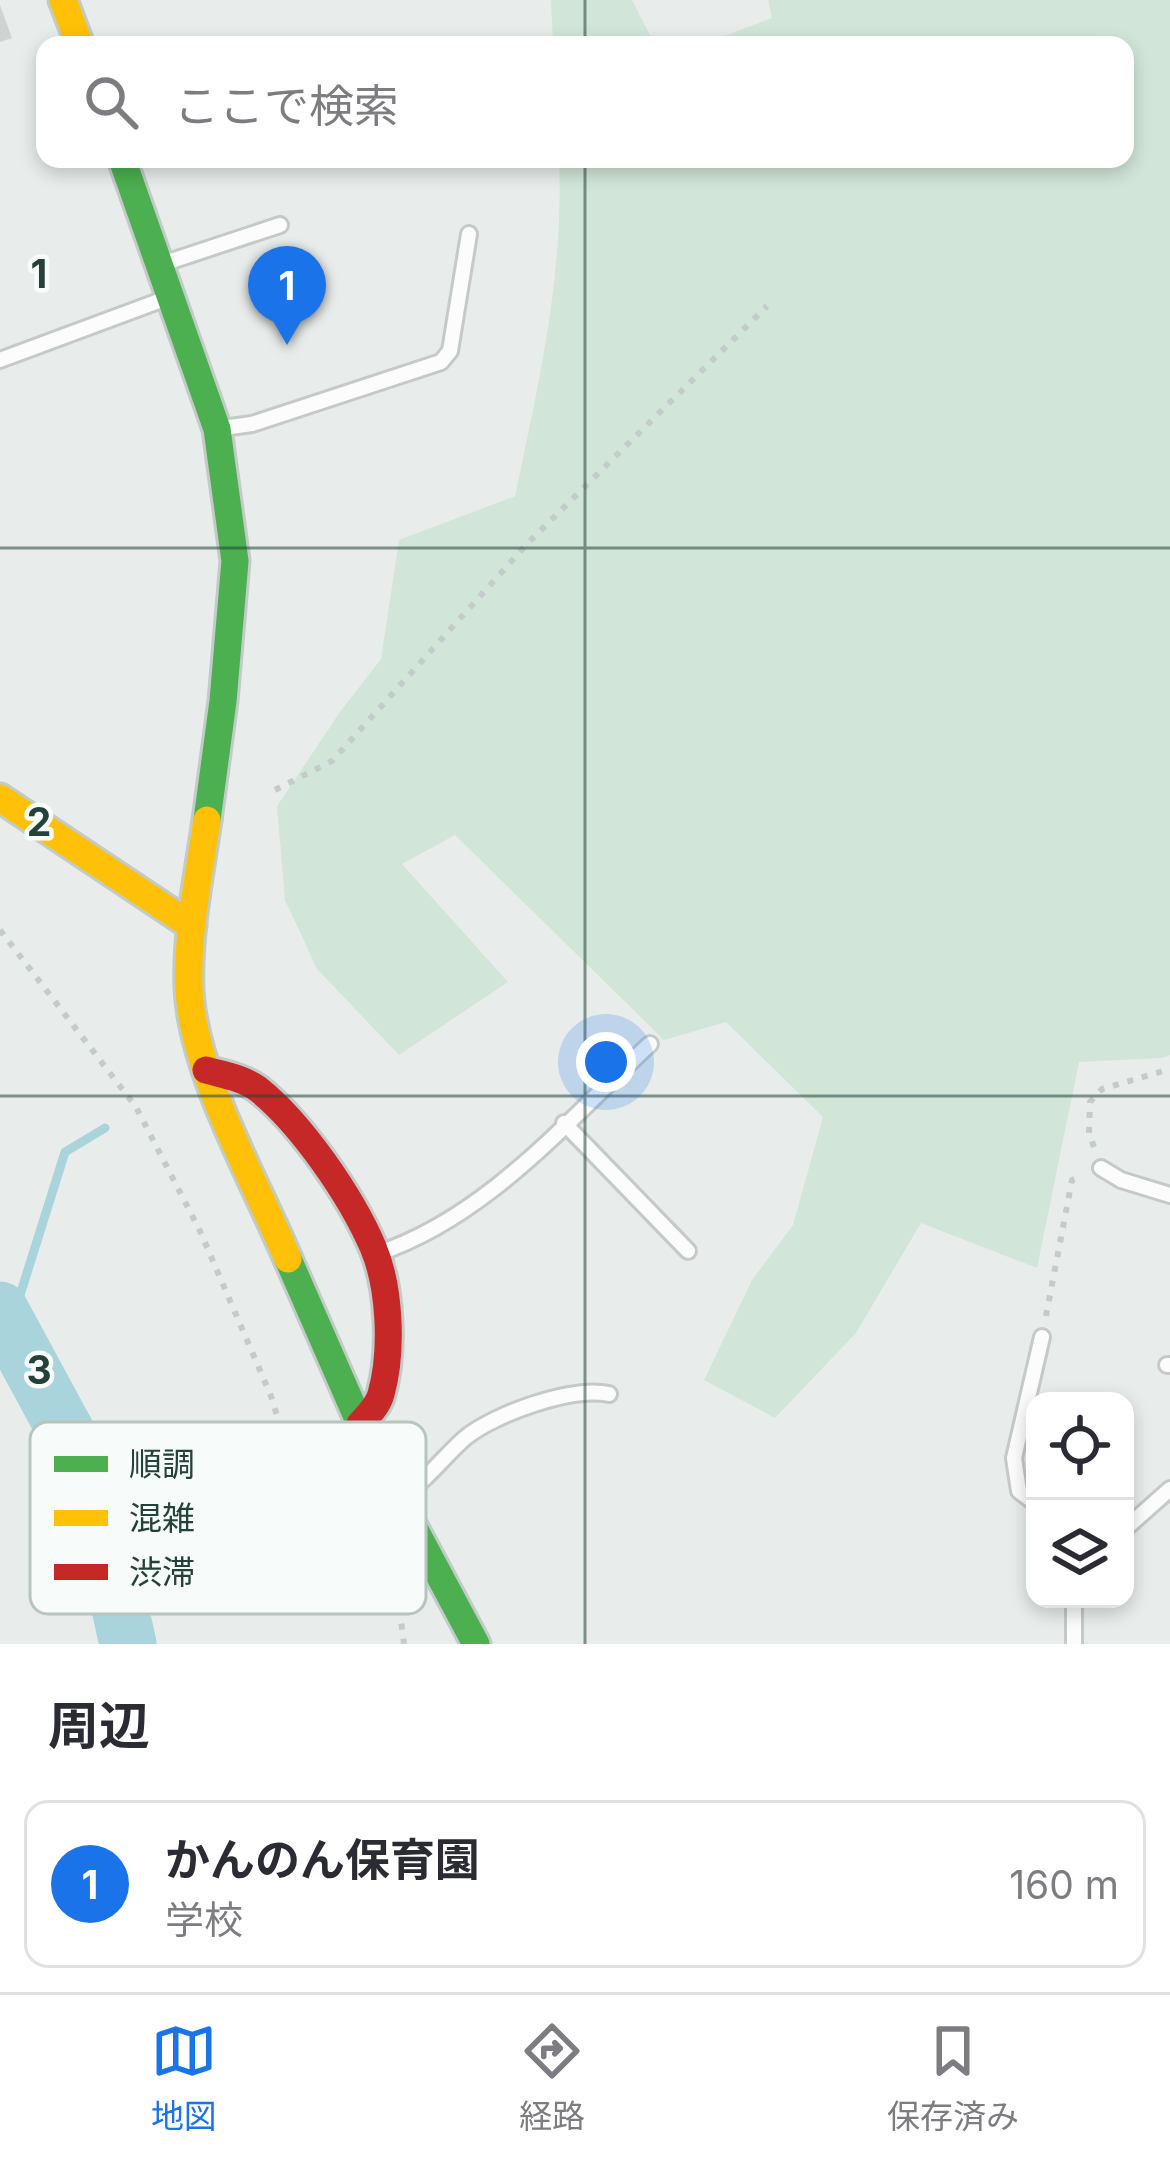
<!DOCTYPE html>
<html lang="ja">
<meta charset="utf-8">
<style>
body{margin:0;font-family:Inter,"Noto Sans JP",sans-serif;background:#f2f2f3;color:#2b2b33}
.controls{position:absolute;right:36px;bottom:36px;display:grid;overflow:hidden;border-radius:24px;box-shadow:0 6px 18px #0003}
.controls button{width:108px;height:108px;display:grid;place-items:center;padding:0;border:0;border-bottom:3px solid #e1e1e2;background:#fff;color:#2b2b33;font:60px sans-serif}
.you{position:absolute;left:606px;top:1062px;width:42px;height:42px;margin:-30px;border:9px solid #fff;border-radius:50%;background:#1a73e8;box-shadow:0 0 0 18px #1a73e833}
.badge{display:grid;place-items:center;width:78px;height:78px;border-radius:50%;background:#1a73e8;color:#fff;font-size:39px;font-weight:700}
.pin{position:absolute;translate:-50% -99px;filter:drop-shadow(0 3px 6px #0008)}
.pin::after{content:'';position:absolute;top:63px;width:42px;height:36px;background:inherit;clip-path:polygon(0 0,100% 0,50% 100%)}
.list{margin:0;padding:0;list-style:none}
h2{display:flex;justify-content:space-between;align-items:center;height:156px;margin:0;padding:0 48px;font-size:51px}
h2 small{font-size:39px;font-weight:400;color:#7c7c81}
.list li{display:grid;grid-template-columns:78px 1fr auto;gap:36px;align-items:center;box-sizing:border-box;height:168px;margin:0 24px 24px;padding:0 24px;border:3px solid #e1e1e2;border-radius:24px}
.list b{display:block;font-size:45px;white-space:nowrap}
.list p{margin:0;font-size:39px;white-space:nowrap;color:#7c7c81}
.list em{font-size:39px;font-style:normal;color:#7c7c81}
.icon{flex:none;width:66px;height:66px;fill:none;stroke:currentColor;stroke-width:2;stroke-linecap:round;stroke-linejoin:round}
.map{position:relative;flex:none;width:1170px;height:1644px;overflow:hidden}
.search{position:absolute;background:#fff;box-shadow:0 6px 18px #0003;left:36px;right:36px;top:36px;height:132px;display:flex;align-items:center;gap:30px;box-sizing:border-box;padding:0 42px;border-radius:24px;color:#7c7c81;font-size:45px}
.sheet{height:348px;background:#fff}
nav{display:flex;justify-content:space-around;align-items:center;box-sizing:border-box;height:168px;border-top:3px solid #e1e1e2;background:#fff;font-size:33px;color:#7c7c81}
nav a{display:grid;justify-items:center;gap:6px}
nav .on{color:#1a73e8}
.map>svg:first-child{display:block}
.green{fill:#d1e6d8}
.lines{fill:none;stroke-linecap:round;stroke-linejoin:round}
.stream{stroke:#a9d4db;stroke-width:9}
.river{stroke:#a9d4db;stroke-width:57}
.building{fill:#cfd4d2}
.lane-casing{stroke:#c5cac8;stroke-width:20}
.fast-casing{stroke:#c3cbc8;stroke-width:33}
.slow-casing{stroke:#c3cbc8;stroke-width:33}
.jam-casing{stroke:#c3cbc8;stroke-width:33}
.path{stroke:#c3ccca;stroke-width:6;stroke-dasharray:6 9;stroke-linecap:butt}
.lane{stroke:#fcfcfc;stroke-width:14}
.fast{stroke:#4caf50;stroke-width:27}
.slow{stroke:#ffc107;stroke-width:27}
.jam{stroke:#c62828;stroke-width:27}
.grid{fill:none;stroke:#24423a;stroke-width:3;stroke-opacity:0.55}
.key{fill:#f7fbf9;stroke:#b8c4c0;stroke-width:3}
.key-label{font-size:33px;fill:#24423a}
.grid-label{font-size:39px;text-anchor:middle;font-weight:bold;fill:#24423a;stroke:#f7fbf9;stroke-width:9;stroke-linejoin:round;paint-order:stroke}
</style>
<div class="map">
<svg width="1170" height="1644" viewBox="0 0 1170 1644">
<rect width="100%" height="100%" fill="#e8edeb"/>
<g class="green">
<path d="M551,0H632L655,45H553Z"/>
<path d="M768,0H1170V1055L1162,1058L1079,1062L1037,1268L921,1223L856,1333L775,1418L704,1380L752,1280L793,1225L823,1117L726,1022L664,1040L455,835L402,864L508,982L399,1055L317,969L285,900L277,806L340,712L381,659L399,540L515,496C539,382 564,276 559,159H1125V45H701L772,18Z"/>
</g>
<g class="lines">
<path class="stream" d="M10,1327L65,1152L105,1128"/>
<path class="river" d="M0,1310L91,1478L128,1644"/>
</g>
<path class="building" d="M0,5L12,38L0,42Z"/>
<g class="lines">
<defs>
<g id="lane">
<path d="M165,263L280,225"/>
<path d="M0,360L167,298"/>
<path d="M223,428L252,424L441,362L450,351L469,234"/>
<path d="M564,1123L688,1251"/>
<path d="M1101,1168L1121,1180L1170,1195"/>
<path d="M376,1254C486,1218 567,1121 650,1044"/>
<path d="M1167,1365H1170"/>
<path d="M401,1496C426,1482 443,1457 465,1438C494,1414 572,1386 609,1394"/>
<path d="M1035,1503L1019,1491L1014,1458L1042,1337"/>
<path d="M1125,1529L1170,1489"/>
<path d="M1074,1599V1644"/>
</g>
<g id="fast">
<path d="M122,159L217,429L235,561L223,701L207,820"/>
<path d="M288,1259L369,1444L476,1644"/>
</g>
<g id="slow">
<path d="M63,0L80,45"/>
<path d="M0,798L192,926"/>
<path d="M207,820C199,875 187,932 189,988C192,1071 255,1181 288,1259"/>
</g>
<path id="jam" d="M206,1070C224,1075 243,1078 258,1089C301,1123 351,1196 373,1247C390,1287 393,1351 381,1394C378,1406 368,1415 360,1424"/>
</defs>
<use href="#lane" class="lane-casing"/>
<use href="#fast" class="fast-casing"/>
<use href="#slow" class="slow-casing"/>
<use href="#jam" class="jam-casing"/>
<g class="path">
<path d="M275,790L332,761L526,545L767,306"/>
<path d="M0,930L136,1107L200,1231L271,1396L289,1455L315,1500L344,1520L373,1529"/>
<path d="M1094,1147L1089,1133L1090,1102L1102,1089L1170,1069"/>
<path d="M1046,1316L1072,1180L1082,1176"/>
<path d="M376,1538L397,1591L404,1644"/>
</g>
<use href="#lane" class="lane"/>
<use href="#fast" class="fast"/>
<use href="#slow" class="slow"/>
<use href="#jam" class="jam"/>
</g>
<path class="grid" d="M585,0V45M585,159V1644M0,548H1170M0,1096H1170"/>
<rect x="30" y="1422" width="396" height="192" rx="18" class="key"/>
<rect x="54" y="1456" width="54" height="16" fill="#4caf50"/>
<rect x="54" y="1510" width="54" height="16" fill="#ffc107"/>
<rect x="54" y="1564" width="54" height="16" fill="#c62828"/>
<g class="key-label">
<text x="129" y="1476">順調</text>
<text x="129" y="1530">混雑</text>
<text x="129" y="1584">渋滞</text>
</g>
<g class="grid-label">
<text x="39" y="288">1</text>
<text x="39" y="836">2</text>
<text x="39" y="1384">3</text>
</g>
</svg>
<div class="controls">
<button><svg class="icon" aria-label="locate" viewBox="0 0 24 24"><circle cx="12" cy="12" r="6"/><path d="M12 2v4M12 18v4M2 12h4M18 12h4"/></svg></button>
<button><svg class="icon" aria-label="layers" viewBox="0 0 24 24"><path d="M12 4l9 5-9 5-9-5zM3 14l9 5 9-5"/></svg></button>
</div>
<div class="you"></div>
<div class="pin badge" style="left:287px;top:345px">1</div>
<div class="search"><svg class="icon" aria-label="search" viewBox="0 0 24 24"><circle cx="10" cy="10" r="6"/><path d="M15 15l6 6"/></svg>ここで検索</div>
</div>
<section class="sheet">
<h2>周辺<small></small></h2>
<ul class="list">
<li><span class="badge">1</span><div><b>かんのん保育園</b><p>学校</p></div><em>160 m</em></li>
</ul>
</section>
<nav>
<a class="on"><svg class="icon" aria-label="map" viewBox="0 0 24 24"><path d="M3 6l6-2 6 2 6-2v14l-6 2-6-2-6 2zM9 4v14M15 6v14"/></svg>地図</a>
<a><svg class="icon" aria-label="directions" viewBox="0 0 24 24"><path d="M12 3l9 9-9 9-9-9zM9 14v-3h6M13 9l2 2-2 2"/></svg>経路</a>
<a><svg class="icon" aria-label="saved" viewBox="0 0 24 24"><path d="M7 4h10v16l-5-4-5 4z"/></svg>保存済み</a>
</nav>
